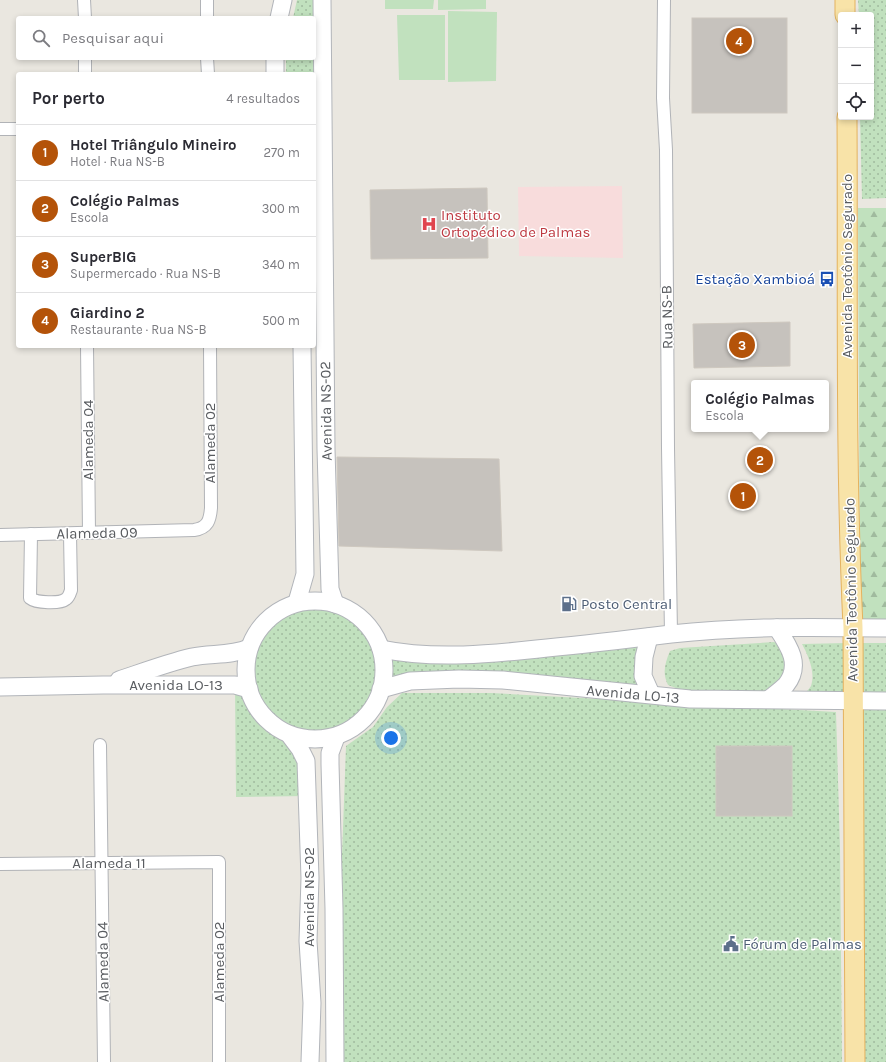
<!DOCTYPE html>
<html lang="pt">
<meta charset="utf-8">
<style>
body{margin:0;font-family:Karla,sans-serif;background:#f7f7f7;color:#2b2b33}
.controls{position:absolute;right:12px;top:12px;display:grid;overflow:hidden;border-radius:4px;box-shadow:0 2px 6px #0003}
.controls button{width:36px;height:36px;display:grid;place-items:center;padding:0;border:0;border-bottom:1px solid #e1e1e2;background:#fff;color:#2b2b33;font:20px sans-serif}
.you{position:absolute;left:391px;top:738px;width:14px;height:14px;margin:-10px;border:3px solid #fff;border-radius:50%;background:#1a73e8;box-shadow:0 0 0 6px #1a73e833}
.badge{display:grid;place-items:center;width:26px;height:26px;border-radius:50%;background:#b45309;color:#fff;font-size:13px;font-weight:700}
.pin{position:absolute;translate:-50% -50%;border:2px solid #fff;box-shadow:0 1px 4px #0006}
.popup{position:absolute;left:691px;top:380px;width:138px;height:52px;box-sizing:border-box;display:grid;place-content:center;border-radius:4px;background:#fff;filter:drop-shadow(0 1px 3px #0005);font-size:13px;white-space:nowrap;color:#7c7c81}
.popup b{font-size:15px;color:#2b2b33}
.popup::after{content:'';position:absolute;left:50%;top:100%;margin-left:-8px;border:8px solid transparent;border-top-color:#fff}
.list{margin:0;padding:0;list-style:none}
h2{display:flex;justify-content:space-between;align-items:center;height:52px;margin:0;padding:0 16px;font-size:17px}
h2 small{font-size:13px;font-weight:400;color:#7c7c81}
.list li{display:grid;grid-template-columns:26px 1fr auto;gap:12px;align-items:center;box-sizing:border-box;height:56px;padding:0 16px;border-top:1px solid #e1e1e2}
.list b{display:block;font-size:15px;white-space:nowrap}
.list p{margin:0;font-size:13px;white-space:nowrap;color:#7c7c81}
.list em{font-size:13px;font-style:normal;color:#7c7c81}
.icon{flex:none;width:22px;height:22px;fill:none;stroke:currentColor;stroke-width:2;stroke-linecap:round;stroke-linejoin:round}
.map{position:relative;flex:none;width:886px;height:1062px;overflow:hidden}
.search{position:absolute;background:#fff;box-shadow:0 2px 6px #0003;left:16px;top:16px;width:300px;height:44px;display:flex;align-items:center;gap:10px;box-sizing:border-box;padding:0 14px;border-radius:4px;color:#7c7c81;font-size:15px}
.panel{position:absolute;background:#fff;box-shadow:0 2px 6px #0003;left:16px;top:72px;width:300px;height:276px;border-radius:4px}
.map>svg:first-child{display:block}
.medical{fill:#f8dcdc}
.green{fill:url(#green-dots)}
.forest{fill:url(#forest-firs)}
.pitch{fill:#c1e1be}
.building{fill:#c6c2bd;stroke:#cec8bf}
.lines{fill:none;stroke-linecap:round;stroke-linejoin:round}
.street-casing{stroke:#b1b3b7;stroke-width:14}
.secondary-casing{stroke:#b2b5ba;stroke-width:19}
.primary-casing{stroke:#e4b25f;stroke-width:21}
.street{stroke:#fff;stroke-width:12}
.secondary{stroke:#fff;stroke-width:17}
.primary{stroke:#f8e3a8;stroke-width:19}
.labels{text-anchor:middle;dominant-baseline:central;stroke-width:3;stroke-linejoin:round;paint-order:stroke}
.health-label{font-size:15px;fill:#be3a42;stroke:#fff;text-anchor:start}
.street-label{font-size:15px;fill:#595c60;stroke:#fff}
.transit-label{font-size:15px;fill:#164399;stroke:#fff;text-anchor:end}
.service-label{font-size:15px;fill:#4e5e75;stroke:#fff;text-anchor:start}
</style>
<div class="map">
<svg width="886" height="1062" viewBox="0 0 886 1062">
<defs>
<pattern id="green-dots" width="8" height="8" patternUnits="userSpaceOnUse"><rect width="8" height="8" fill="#c1e1be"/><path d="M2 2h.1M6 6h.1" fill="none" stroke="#a0ba9e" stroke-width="1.8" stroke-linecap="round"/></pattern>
<pattern id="forest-firs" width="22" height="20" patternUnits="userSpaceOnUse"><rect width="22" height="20" fill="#c1e1be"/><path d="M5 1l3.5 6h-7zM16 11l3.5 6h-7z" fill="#a0ba9e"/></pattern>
</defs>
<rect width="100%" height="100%" fill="#eae7e0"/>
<path class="medical" d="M622,186L623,258L519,256L518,187Z"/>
<g class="green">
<path d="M297,0H317V88H314V74H286V58H314V18H293Z"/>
<path d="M858,0H886V198L862,199L860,117H871V15H859Z"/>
<path d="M297,602L335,604L371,629L381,649L431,655L649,637V688L484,676L381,689L363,719L336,737H292L307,796L236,797L235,685L249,688L246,668L260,629L283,608Z"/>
<path d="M774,642L788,648L796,659L775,695L681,690L668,685C662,673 665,663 670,651L680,648Z"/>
<path d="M847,643L848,695L803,696C805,693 809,689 811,686C816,673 808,655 802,644Z"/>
<path d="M860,643H886V695H863Z"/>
<path d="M402,693H491L836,712L840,847L842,1062H343L342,856L346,746L373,727L387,707Z"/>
<path d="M852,701L886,703V1062H855Z"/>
</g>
<path class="forest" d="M858,208H886V619H860Z"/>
<g class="pitch">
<path d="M385,0H434L433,9H385Z"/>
<path d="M438,0H486V9L438,10Z"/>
<path d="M448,11L497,12L496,81L448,82Z"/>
<path d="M397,15H445V80H399Z"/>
</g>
<g class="building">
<rect x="692" y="18" width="95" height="95"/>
<path d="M487,188L488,258L371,259L370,190Z"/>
<path d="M790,322V366L694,368L693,324Z"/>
<path d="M337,457L499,459L502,551L339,546Z"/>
<rect x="716" y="746" width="76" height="70"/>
</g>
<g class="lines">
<defs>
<g id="street">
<path d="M84,0L85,18"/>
<path d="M207,0V18"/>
<path d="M664,0L663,98L666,150L668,448L671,634"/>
<path d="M85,58V74"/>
<path d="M207,58L208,74"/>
<path d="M0,129H18"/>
<path d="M87,346L89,533"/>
<path d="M31,534L30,598C36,603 60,604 66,599C69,597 70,593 71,590L70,534"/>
<path d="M0,535L194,530C208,528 210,520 211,508L210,346"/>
<path d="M100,745L104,1062"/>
<path d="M0,864L219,862V1062"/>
</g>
<g id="secondary">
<path d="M322,0L326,449L330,589L335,604"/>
<path d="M279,18L283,0"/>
<path d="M275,74V58"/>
<circle cx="315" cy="670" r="69"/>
<path d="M297,602L305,574L302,346"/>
<path d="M649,637L644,657L643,676L651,694"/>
<path d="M381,649C435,660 492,654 547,648C588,644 630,639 671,634C742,626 814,627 886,628"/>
<path d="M119,680C143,672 167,663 192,657C211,653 231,656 249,648"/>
<path d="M0,687L103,685H235L249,689"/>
<path d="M381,689L410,681L459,679L503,680L690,699L886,701"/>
<path d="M769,699C774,695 781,690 786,685C802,665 789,646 777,628"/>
<path d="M291,737L300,749L306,761L310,878L308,941L312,1003L310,1062"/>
<path d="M335,1062L334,909L330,764V753L336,737"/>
</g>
<g id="primary">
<path d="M845,0V15"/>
<path d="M847,117C848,287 845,458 853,627L855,1062"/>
</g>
</defs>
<use href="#street" class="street-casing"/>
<use href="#secondary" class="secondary-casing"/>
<use href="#primary" class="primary-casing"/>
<use href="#street" class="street"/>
<use href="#secondary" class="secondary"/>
<use href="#primary" class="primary"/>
</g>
<defs>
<symbol id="hospital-bare" viewBox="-9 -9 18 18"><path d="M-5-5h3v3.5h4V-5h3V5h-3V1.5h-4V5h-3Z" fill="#e0444e" stroke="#fff" stroke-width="2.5" paint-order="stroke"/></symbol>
<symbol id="bus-bare" viewBox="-9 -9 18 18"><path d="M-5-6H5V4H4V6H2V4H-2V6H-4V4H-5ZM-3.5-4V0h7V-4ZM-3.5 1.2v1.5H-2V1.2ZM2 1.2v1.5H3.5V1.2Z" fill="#1a4fb4" stroke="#fff" stroke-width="2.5" paint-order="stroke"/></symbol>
<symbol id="fuel-bare" viewBox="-9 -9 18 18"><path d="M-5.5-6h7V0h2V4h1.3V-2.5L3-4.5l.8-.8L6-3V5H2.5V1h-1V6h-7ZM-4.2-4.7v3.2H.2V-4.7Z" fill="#5c6f8a" stroke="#fff" stroke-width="2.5" paint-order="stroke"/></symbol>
<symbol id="civic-bare" viewBox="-9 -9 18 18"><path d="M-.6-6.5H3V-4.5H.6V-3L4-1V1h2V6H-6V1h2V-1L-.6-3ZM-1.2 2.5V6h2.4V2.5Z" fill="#5c6f8a" stroke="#fff" stroke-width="2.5" paint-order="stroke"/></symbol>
</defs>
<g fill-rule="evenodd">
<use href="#hospital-bare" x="418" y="213" width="22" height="22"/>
<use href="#bus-bare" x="816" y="268" width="22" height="22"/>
<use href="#fuel-bare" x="558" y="593" width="22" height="22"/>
<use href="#civic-bare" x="720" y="933" width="22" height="22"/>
</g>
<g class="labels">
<g class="health-label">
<text x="441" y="215">Instituto<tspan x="441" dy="17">Ortopédico de Palmas</tspan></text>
</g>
<g class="street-label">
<text transform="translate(847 266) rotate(-90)">Avenida Teotônio Segurado</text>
<text transform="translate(667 317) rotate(-91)">Rua NS-B</text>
<text transform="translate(326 411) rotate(-91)">Avenida NS-02</text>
<text transform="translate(88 440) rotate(-90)">Alameda 04</text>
<text transform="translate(210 443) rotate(-90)">Alameda 02</text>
<text transform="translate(97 533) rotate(-1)">Alameda 09</text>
<text transform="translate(851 590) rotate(-91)">Avenida Teotônio Segurado</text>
<text x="176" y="685">Avenida LO-13</text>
<text transform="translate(633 694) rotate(5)">Avenida LO-13</text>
<text x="109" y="863">Alameda 11</text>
<text transform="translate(309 897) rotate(-90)">Avenida NS-02</text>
<text transform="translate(103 962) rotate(-91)">Alameda 04</text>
<text transform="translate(219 962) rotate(-90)">Alameda 02</text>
</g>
<g class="transit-label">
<text x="815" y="279">Estação Xambioá</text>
</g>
<g class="service-label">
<text x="581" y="604">Posto Central</text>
<text x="743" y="944">Fórum de Palmas</text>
</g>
</g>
</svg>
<div class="controls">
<button>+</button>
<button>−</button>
<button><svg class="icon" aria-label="locate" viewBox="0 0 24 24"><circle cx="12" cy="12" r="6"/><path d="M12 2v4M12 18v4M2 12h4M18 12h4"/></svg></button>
</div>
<div class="you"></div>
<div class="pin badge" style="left:743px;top:496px">1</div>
<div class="pin badge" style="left:760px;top:460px">2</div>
<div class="popup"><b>Colégio Palmas</b>Escola</div>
<div class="pin badge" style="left:742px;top:345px">3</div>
<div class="pin badge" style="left:739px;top:41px">4</div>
<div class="search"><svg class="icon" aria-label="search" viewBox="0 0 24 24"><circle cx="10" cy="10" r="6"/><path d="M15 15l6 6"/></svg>Pesquisar aqui</div>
<section class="panel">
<h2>Por perto<small>4 resultados</small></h2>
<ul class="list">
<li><span class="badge">1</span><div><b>Hotel Triângulo Mineiro</b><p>Hotel · Rua NS-B</p></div><em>270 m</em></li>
<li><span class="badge">2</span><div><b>Colégio Palmas</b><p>Escola</p></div><em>300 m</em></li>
<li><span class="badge">3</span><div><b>SuperBIG</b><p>Supermercado · Rua NS-B</p></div><em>340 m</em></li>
<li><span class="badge">4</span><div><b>Giardino 2</b><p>Restaurante · Rua NS-B</p></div><em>500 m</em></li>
</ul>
</section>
</div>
